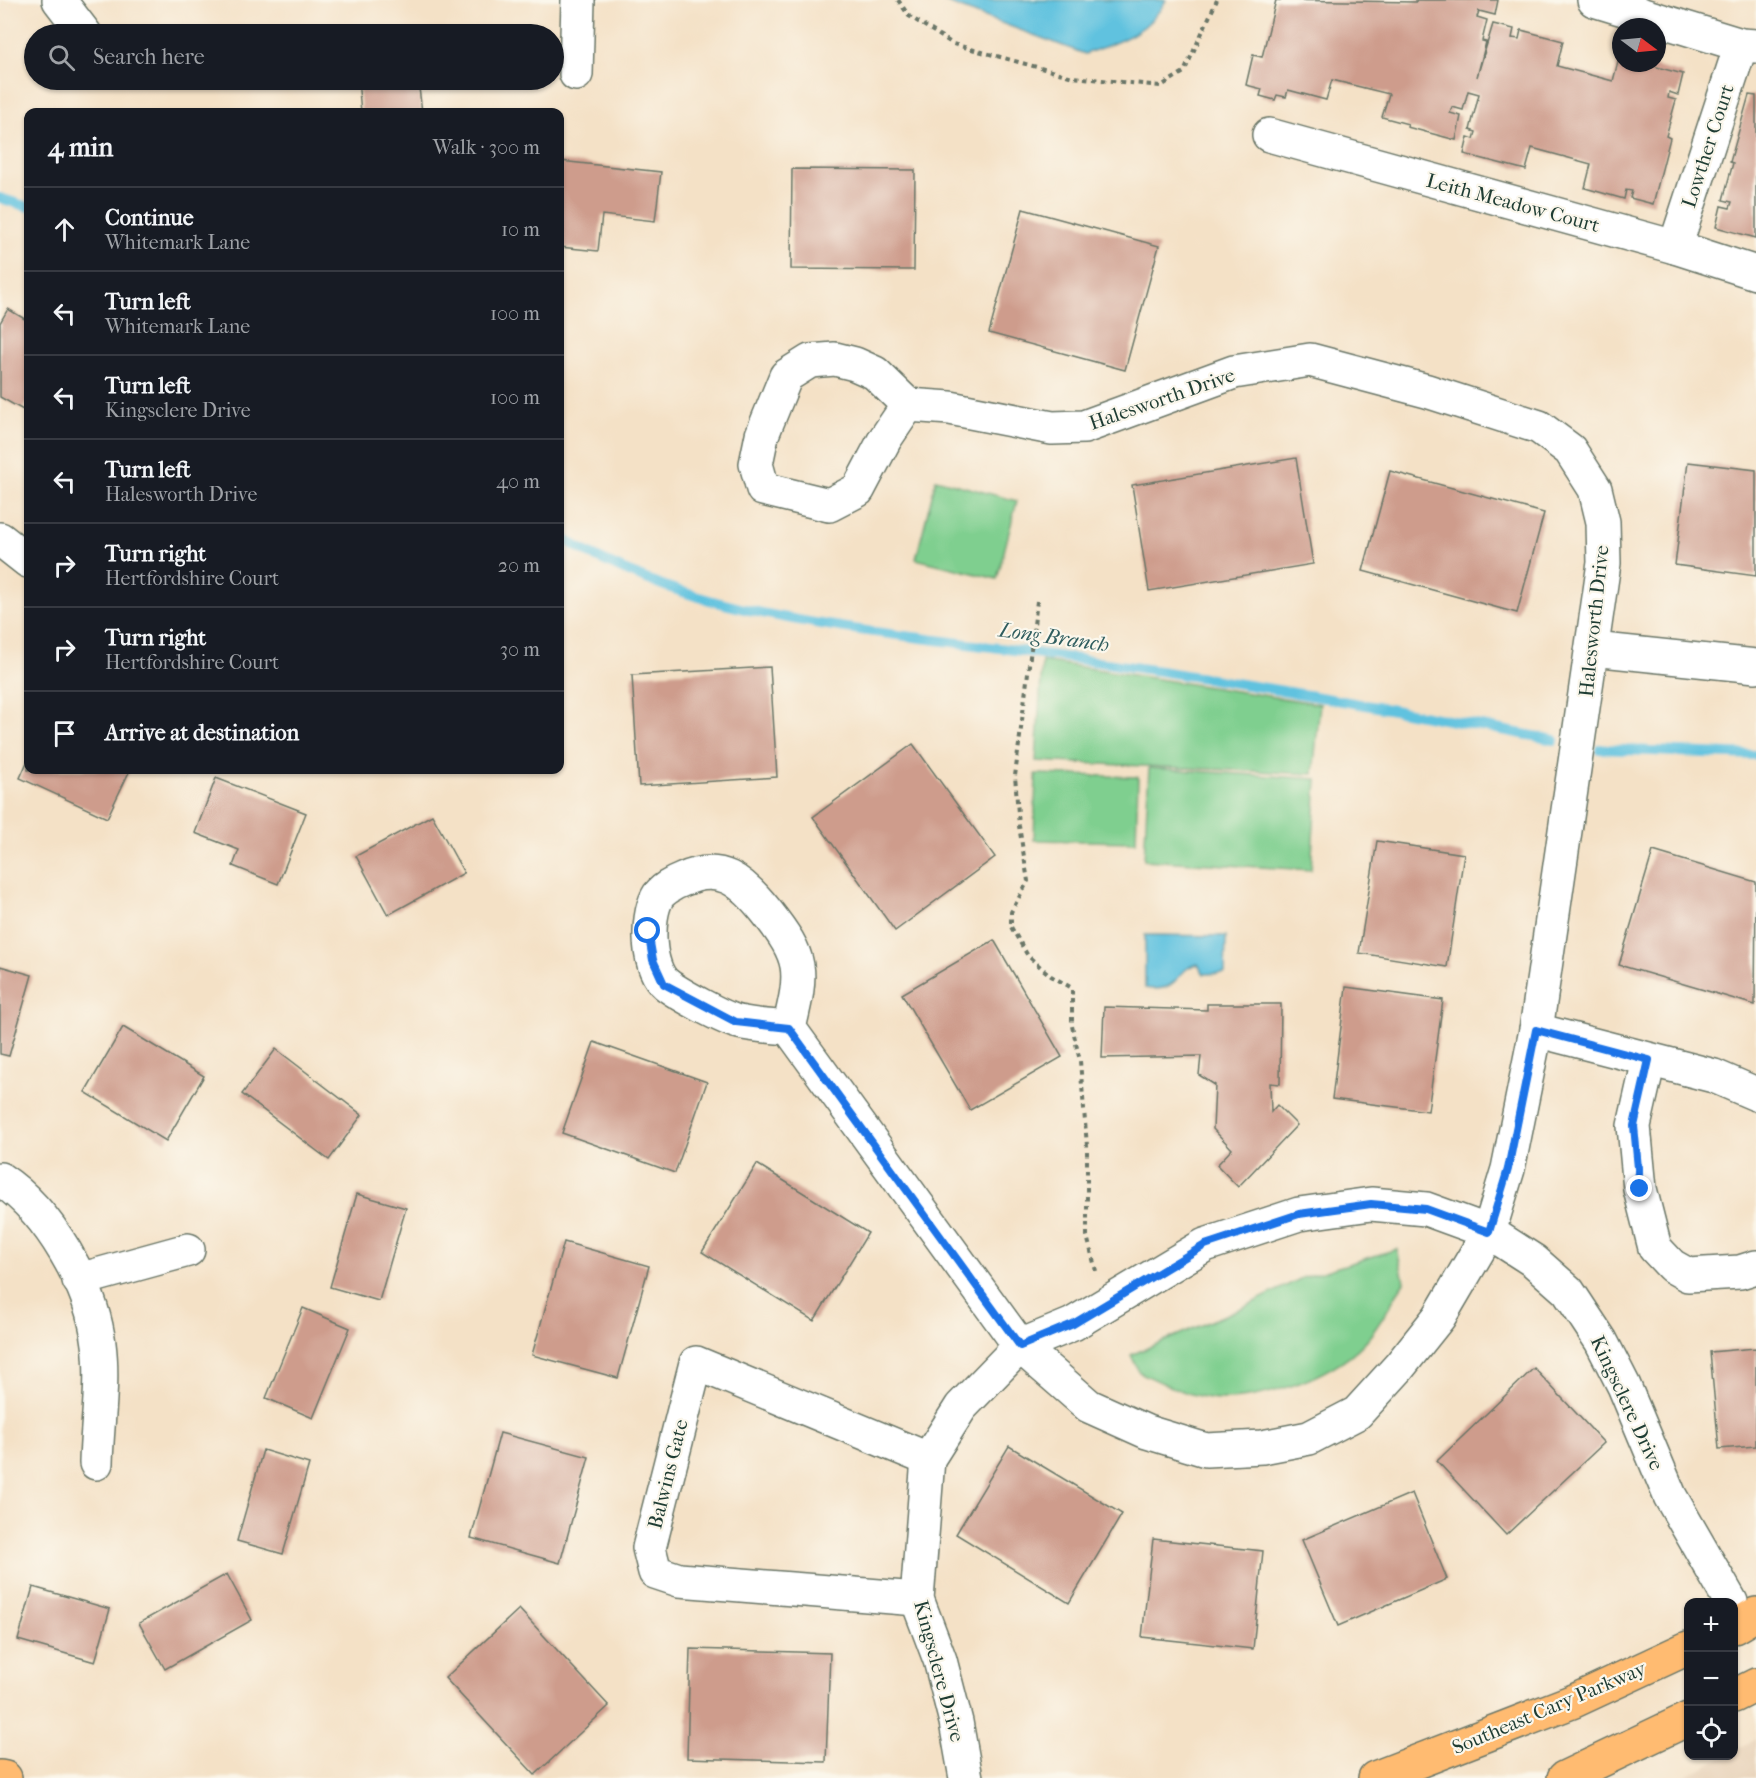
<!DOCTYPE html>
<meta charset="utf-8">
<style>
body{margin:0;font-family:"IM FELL French Canon",serif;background:#20242c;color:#f1f3f6}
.controls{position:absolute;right:18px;bottom:18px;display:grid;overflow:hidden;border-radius:12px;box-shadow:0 2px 4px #0004}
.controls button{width:54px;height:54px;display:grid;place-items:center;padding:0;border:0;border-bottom:2px solid #363941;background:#171b24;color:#f1f3f6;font:30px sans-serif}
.compass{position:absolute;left:1612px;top:18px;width:54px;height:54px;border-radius:50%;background:#171b24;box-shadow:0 2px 4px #0004;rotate:106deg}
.stop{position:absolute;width:18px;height:18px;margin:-14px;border:4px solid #1a73e8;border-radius:50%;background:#fff}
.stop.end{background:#1a73e8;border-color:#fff;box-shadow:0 2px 6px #0008}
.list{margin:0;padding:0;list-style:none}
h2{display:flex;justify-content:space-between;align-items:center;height:78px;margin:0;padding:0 24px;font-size:26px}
h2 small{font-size:20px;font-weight:400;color:#9ea1a6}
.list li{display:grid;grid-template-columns:39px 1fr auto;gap:18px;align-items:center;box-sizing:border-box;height:84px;padding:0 24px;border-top:2px solid #363941}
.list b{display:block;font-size:22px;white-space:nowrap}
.list p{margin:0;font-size:20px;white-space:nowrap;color:#9ea1a6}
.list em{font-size:20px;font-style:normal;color:#9ea1a6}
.icon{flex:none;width:33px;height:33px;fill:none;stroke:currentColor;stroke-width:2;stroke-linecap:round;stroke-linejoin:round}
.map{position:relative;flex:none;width:1756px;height:1778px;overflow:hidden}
.search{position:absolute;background:#171b24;box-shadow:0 2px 4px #0004;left:24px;top:24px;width:540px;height:66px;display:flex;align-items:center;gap:15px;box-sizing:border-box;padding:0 21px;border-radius:33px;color:#9ea1a6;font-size:22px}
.panel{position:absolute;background:#171b24;box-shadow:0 2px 4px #0004;left:24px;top:108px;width:540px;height:666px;border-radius:12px}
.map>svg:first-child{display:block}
.built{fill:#e7d0b6}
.green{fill:#7fcf8f;stroke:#4f8662;stroke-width:1.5}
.water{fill:#61c2df;stroke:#40808a;stroke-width:1.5}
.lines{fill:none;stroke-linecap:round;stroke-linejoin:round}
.stream{stroke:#61c2df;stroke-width:10}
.building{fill:#ce9c8c}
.minor-casing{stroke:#6a7667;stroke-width:36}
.major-casing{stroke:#6a7667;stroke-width:36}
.path{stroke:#6a7667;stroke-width:4;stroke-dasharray:4.5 4.5;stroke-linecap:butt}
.minor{stroke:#fff;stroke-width:33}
.major{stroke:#ffbb71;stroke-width:33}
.route{stroke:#1a73e8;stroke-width:8}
.labels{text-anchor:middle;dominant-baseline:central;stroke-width:4.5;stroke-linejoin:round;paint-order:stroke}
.street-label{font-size:20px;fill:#1f3d34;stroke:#fbf7ec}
.water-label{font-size:21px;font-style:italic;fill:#305e5f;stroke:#fbf7ec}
</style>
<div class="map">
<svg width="1756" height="1778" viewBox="0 0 1756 1778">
<rect width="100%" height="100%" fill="#fbf7ec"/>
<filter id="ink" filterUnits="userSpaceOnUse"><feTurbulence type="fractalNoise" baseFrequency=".0167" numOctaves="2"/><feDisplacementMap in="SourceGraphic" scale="12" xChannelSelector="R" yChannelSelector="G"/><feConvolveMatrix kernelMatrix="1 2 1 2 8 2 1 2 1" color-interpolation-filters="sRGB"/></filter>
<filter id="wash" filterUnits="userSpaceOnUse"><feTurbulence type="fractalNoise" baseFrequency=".008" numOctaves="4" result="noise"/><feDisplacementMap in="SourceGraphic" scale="24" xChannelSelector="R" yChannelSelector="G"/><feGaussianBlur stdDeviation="1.35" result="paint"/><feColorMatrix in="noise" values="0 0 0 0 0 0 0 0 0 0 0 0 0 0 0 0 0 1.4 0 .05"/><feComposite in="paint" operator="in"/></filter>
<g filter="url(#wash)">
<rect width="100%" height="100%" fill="#f4e1c6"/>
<path class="built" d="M1756,1740V1778H1681L1725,1756H1734V1751Z"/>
<g class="green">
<path d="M936,479L1017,501L997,579L916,559Z"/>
<path d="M1042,661L1320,704L1313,774L1036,761Z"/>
<path d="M1149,768L1317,779L1311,870L1144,860Z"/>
<path d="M1036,774L1138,777L1136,842L1034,840Z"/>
<path d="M1397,1249L1404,1282C1392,1301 1380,1326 1364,1343C1332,1378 1249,1407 1203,1397C1181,1393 1159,1381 1139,1372L1131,1355L1244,1307L1302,1278Z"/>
</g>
<g class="water">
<path d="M939,0H1166C1149,33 1118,42 1085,54Z"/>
<path d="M1145,935L1226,936L1225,973L1204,974L1198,964C1175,968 1181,994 1145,988Z"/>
</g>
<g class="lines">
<g class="stream">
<path d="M0,198L28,207"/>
<path d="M560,537C701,623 869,629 1028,652C1204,676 1380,706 1554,740"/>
<path d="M1600,749L1756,755"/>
</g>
</g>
<g id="blocks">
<g class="building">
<path d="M1276,0L1416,2V0H1498L1495,15L1479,11L1477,17L1487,20L1482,41L1486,42L1477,77L1493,24L1514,29L1512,38L1519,39L1521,30L1563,41L1557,66L1613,81L1620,54L1621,63H1642L1683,74L1678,95L1669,92L1668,98L1676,100L1666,136L1670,138L1653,204L1630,198L1632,191L1626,190L1624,199L1585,188L1591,164L1532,148L1526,170L1464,154L1468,137L1474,139L1476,132L1470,130L1479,94L1468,91L1463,110L1452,107L1450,113L1461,116L1456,140L1407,127L1408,124L1382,117L1389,94L1332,80L1326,100L1288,90L1286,97L1277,95L1275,100L1260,96L1262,89L1246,85L1253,55L1262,57Z"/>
<path d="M413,31L414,34H390V33Z"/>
<path d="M358,80H418L422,112H361Z"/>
<path d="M1749,95L1756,96V238L1716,227L1721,206L1730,208L1732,202L1723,200L1733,163L1730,162Z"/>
<path d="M560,161L661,172L655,221L602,215L598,251L560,247Z"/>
<path d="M792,169L915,170L914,270L791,269Z"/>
<path d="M1023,209L1159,246L1125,370L989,333Z"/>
<path d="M8,309L28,321V401L23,410L0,397V323Z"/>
<path d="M1296,458L1313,564L1149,591L1132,485Z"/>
<path d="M1688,462L1756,470V576L1675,565Z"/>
<path d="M1390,471L1544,513L1517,613L1363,571Z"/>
<path d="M770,667L777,777L639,786L632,675Z"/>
<path d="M913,744L995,857L895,931L813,817Z"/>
<path d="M28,760V770H130L107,818L20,778Z"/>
<path d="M216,778L306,813L278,884L233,866L239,850L195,833Z"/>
<path d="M432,815L464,873L388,915L356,856Z"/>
<path d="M1377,841L1464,854L1447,967L1359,953Z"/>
<path d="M1653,851L1756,882L1755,1005L1619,965Z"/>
<path d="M994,940L1062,1057L970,1110L902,994Z"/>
<path d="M0,966L32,975L9,1056L0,1054Z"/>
<path d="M1346,987L1443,1000L1428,1111L1332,1099Z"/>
<path d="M1207,1004H1281L1280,1084L1270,1083L1271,1112L1277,1105L1297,1125L1238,1187L1217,1165L1232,1149L1213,1129L1215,1085L1199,1075L1201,1056L1102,1058L1104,1007L1207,1010Z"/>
<path d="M123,1027L204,1076L166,1141L85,1092Z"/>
<path d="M594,1042L707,1082L675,1173L562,1133Z"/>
<path d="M276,1049L362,1115L329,1160L242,1094Z"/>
<path d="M757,1164L868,1233L814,1321L702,1252Z"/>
<path d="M357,1194L406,1208L379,1301L330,1287Z"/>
<path d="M564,1242L649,1266L618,1378L532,1355Z"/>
<path d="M303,1308L350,1328L313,1418L266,1398Z"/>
<path d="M1756,1348V1446L1719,1449L1710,1352Z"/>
<path d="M1534,1368L1604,1443L1506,1535L1437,1461Z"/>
<path d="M500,1433L589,1457L560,1563L471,1538Z"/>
<path d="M1009,1446L1122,1514L1069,1603L956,1534Z"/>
<path d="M263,1450L309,1464L283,1554L237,1541Z"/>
<path d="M1412,1493L1447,1579L1338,1626L1302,1540Z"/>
<path d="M1153,1539L1263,1551L1253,1649L1142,1637Z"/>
<path d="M227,1574L252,1620L165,1669L139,1623Z"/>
<path d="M33,1587L110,1609L95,1662L18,1640Z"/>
<path d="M519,1609L609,1706L535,1775L445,1678Z"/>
<path d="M690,1649L830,1653L826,1762L687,1758Z"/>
</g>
</g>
</g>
<g filter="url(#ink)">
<use href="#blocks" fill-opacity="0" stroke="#6a7667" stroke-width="1.5"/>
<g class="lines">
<defs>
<g id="minor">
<path d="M59,0L85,34"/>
<path d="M1594,0L1741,45L1756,46"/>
<path d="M576,74L578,0"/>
<path d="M1269,135L1675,247L1756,273"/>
<path d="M1675,247L1741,45"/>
<path d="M0,539L28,561"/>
<path d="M1593,649L1756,666"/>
<path d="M789,1028C772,1026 755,1026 739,1022C726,1020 677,993 666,984C647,968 646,919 657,898C661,890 674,883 682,880C720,862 742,881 766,911C804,959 803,970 789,1028L1020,1346L1089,1406L1147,1432L1206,1450L1262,1447L1309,1438L1357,1413L1399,1367L1439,1317L1489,1232L1508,1169L1536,1030L1604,563L1603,522L1595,489L1570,450L1539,427L1427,391L1310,360L1234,372L1084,427L1052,428L950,408L908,405L875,373L855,364L835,359L810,361L786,376L762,435L756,464L763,489L829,505L858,490L885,439L908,405"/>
<path d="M1536,1030L1714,1076L1756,1094"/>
<path d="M1649,1060L1634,1126L1640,1189L1655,1248L1672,1266L1688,1275L1740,1272L1756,1267"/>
<path d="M0,1179C49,1211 92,1286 99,1344C104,1382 97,1424 96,1463"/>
<path d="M79,1280L188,1250"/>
<path d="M917,1599L679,1580L655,1572L649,1548L696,1363L928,1459"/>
<path d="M966,1778L956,1722L940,1660L917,1599L928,1459L961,1407L1020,1346L1073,1324L1205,1245L1299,1214L1371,1204L1426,1209L1489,1232L1534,1261L1568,1291L1601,1341L1624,1386L1670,1496L1731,1602"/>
</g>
<g id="major">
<path d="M1734,1627L1756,1614"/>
<path d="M1734,1696L1756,1685"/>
<path d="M0,1777L5,1778"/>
<path d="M1375,1778L1574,1701L1688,1648"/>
<path d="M1564,1778L1688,1719"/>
</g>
</defs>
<use href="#minor" class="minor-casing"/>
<use href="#major" class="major-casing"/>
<g class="path">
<path d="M898,0L909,16L953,44L1073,77L1161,86L1184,72L1217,0"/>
<path d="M1037,601L1015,776L1019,826L1028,881L1011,912V927L1028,956L1051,976L1072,988V1026L1080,1061L1087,1146V1236L1096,1271"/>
</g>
<use href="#minor" class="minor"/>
<use href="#major" class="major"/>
</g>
</g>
<g class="lines" filter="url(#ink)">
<path class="route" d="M648,931L653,960L664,984L736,1022L789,1028L1020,1346L1073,1324L1205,1245L1299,1214L1371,1204L1426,1209L1489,1232L1508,1169L1536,1030L1649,1060L1634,1126L1640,1189"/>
</g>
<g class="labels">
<g class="street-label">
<text transform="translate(1708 146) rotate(-72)">Lowther Court</text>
<text transform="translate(1513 203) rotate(15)">Leith Meadow Court</text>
<text transform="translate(1162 399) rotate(-19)">Halesworth Drive</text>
<text transform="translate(1594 621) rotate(-84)">Halesworth Drive</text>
<text transform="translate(1627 1403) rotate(65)">Kingsclere Drive</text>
<text transform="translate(668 1474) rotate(-76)">Balwins Gate</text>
<text transform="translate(939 1671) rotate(75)">Kingsclere Drive</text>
<text transform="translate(1549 1708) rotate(-23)">Southeast Cary Parkway</text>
</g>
<g class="water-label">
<text transform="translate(1054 637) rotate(8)">Long Branch</text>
</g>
</g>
</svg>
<div class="controls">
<button>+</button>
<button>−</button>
<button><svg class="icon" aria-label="locate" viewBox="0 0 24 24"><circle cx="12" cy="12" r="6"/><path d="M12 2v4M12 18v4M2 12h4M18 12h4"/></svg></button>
</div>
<svg class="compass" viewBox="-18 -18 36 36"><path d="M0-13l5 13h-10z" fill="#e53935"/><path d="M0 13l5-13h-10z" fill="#9ea1a6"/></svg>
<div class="stop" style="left:648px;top:931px"></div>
<div class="stop end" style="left:1640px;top:1189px"></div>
<div class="search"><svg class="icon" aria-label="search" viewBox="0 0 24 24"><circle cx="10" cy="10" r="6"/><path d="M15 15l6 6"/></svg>Search here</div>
<section class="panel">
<h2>4 min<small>Walk · 300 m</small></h2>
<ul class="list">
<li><svg class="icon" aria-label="ahead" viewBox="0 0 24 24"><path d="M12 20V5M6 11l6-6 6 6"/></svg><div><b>Continue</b><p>Whitemark Lane</p></div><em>10 m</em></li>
<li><svg class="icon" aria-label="left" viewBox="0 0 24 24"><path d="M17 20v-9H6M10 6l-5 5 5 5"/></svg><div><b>Turn left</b><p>Whitemark Lane</p></div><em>100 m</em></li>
<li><svg class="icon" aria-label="left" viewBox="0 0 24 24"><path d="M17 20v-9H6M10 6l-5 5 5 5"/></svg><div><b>Turn left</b><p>Kingsclere Drive</p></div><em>100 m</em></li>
<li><svg class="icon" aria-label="left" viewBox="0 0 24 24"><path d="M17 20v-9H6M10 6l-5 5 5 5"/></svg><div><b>Turn left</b><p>Halesworth Drive</p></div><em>40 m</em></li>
<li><svg class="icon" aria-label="right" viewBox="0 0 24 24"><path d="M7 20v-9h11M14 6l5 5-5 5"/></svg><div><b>Turn right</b><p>Hertfordshire Court</p></div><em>20 m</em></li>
<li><svg class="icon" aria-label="right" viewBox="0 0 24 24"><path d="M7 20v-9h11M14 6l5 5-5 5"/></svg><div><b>Turn right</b><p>Hertfordshire Court</p></div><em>30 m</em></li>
<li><svg class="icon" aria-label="arrive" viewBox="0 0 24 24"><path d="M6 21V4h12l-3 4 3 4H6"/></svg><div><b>Arrive at destination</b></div></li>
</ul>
</section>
</div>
